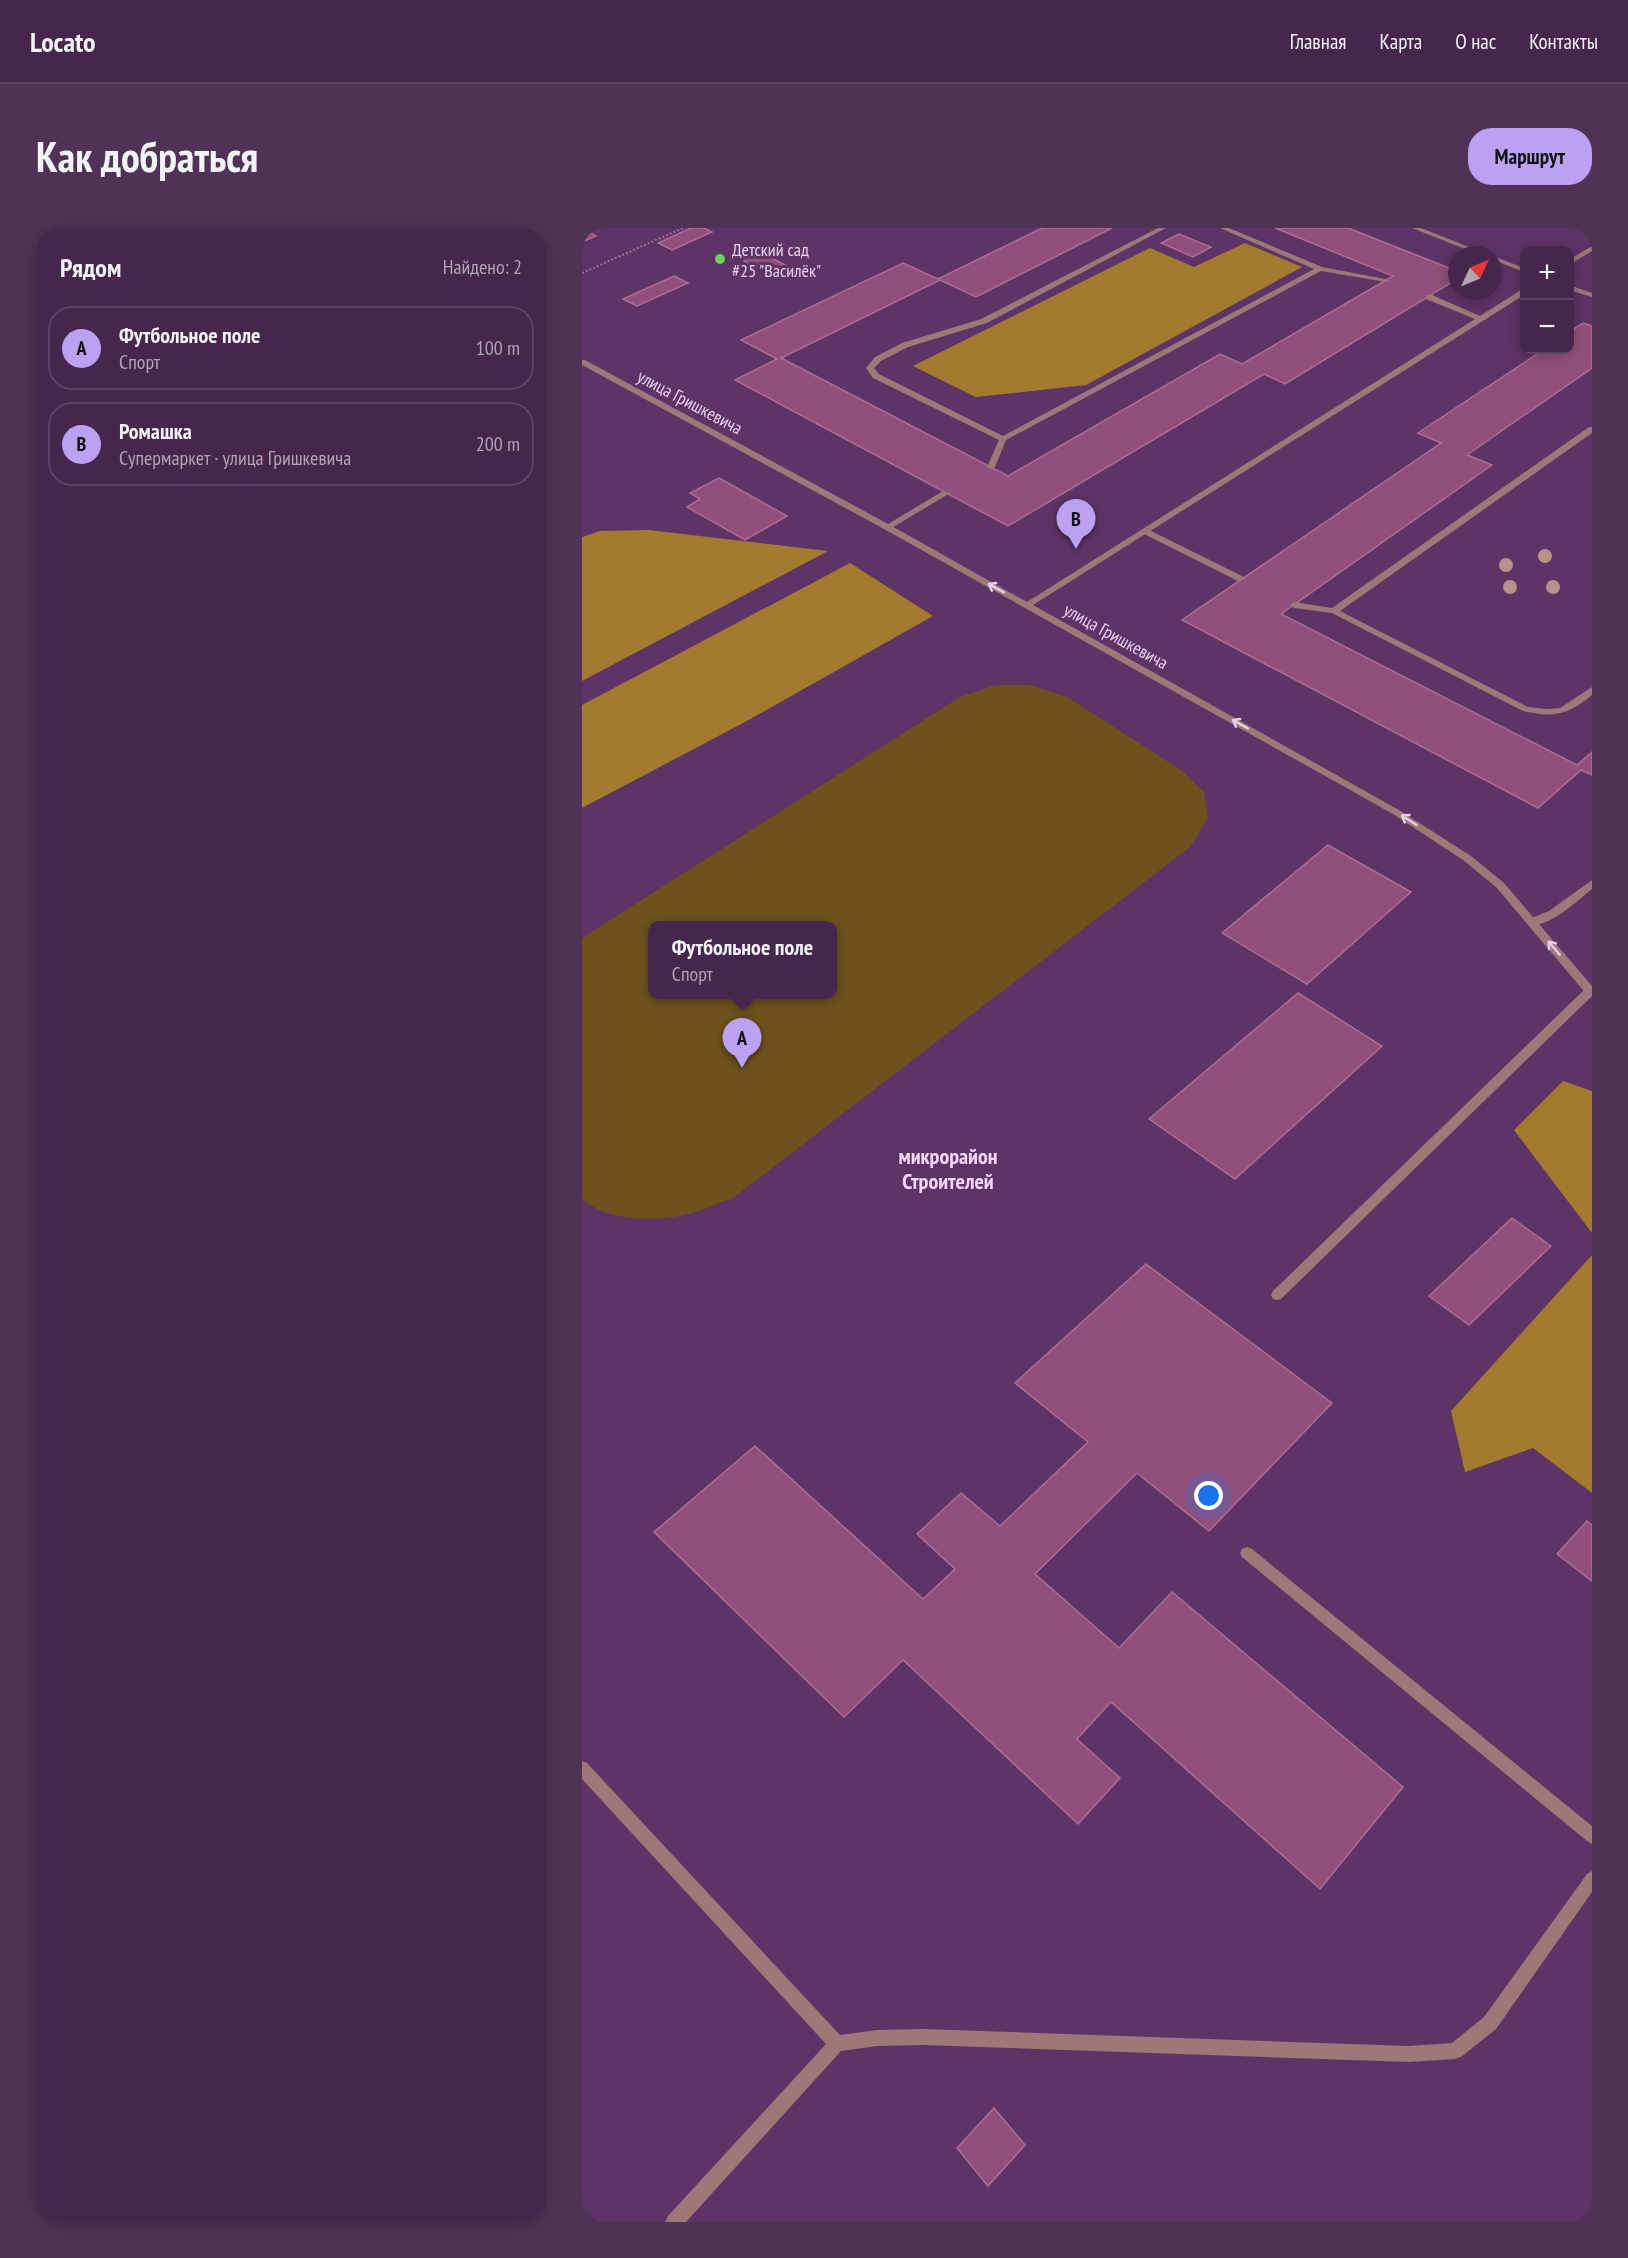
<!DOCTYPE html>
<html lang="ru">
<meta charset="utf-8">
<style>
body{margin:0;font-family:"PT Sans Narrow",sans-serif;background:#503256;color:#f1f3f6}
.controls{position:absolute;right:18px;top:18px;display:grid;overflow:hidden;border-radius:12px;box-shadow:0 3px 15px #0003}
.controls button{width:54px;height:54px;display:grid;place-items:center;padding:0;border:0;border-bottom:2px solid #5e4364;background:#46264c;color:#f1f3f6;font:30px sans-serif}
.compass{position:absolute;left:866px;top:18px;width:54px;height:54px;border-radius:50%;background:#46264c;box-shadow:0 3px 15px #0003;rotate:46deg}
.you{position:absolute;left:627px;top:1268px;width:21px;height:21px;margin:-15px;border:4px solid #fff;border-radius:50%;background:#1a73e8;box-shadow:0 0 0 9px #1a73e833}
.badge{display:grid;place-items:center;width:39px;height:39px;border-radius:50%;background:#bca0f2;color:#111;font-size:20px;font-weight:700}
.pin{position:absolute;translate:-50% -50px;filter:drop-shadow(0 2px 3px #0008)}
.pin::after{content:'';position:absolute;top:32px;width:21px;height:18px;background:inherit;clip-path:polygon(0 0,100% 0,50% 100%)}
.popup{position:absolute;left:66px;top:693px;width:189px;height:78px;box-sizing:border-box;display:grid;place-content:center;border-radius:12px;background:#46264c;filter:drop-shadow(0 2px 4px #0005);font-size:20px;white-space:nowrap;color:#b0a5b5}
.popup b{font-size:22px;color:#f1f3f6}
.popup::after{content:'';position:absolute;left:50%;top:100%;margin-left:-12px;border:12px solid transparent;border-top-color:#46264c}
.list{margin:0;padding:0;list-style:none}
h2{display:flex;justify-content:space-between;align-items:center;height:78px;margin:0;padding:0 24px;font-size:26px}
h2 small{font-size:20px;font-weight:400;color:#b0a5b5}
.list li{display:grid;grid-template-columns:39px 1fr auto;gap:18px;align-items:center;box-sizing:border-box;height:84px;margin:0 12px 12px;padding:0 12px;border:2px solid #5e4364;border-radius:24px}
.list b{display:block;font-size:22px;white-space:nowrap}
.list p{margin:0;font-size:20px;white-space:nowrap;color:#b0a5b5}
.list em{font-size:20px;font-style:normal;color:#b0a5b5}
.map{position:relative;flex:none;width:1010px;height:1994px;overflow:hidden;border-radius:24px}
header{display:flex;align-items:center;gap:36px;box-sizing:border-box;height:84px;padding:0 30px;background:#46264c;border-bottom:2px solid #5e4364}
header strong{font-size:28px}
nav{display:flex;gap:33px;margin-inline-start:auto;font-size:21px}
.intro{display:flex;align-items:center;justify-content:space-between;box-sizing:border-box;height:144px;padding:0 36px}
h1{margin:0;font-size:42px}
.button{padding:15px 27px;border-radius:24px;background:#bca0f2;color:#111;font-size:21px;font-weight:700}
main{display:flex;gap:36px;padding:0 36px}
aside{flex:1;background:#46264c;border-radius:24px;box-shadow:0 3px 15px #0003}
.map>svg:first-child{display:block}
.green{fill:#6d521d;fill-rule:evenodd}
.forest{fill:#a27b30}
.building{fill:#91507b;stroke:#ad6d96;stroke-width:1.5}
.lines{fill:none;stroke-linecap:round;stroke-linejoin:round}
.path{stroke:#95719b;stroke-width:2;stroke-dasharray:2 2;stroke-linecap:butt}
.lane{fill:#9c7978;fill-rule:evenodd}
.street{fill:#9c7978;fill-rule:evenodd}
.tree{fill:#b7928a}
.oneway{stroke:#e6cde9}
.poi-dot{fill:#6ed360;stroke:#5e3366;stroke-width:2}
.labels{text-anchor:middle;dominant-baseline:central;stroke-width:6;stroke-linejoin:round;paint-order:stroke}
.far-poi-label{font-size:18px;fill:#ead1ef;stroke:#5e3366;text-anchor:start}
.far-street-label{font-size:18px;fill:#ead1ef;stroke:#5e3366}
.neighbourhood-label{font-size:22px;font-weight:bold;fill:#f6d7fb;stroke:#5e3366}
</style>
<header>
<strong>Locato</strong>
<nav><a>Главная</a><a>Карта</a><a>О нас</a><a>Контакты</a></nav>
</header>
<div class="intro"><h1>Как добраться</h1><a class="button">Маршрут</a></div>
<main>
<aside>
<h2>Рядом<small>Найдено: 2</small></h2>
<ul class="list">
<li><span class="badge">A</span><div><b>Футбольное поле</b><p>Спорт</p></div><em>100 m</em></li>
<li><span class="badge">B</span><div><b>Ромашка</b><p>Супермаркет · улица Гришкевича</p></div><em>200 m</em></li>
</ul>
</aside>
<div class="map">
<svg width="1010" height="1994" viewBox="0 0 1010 1994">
<rect width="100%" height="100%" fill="#5e3366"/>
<path class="green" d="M414,457H448L485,469L599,542L622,564L626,590L608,619L151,970C135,975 119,984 103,987C70,994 26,993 0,971V710L378,469ZM70,698H250V766H70Z"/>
<g class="forest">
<path d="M663,15L720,39L504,157L394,169L331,138L568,20L612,39Z"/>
<path d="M67,302L246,323L0,453V309L18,303Z"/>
<path d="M268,335L351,388L163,494L0,580V477Z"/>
<path d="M981,853L1010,863V1005L932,902Z"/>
<path d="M1010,1027V1265L951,1220L883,1244L869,1183Z"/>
</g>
<g class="building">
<path d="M109,0H122L130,4L90,22L76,15Z"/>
<path d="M460,0H530L394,69L358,52L199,130L426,248L638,126L660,136L811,48L693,0H766L875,43V51L703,156L682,146L426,298L153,152L195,131L159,112L321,35L356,51Z"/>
<path d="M2,2L14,8L0,14V3Z"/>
<path d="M597,6L629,19L611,29L579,15Z"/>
<path d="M174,22L213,42L195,50L156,30Z"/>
<path d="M92,48L106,55L55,78L41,71Z"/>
<path d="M1001,95L1010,98V140L885,227L910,237L699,386L995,537L1010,524V547L999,542L956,580L600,392L859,215L836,205L961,122H987V104Z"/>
<path d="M137,250L205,288L163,312L105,279L118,271L108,265Z"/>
<path d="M746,617L829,664L725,756L640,705Z"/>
<path d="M716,765L800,818L653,951L567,891Z"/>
<path d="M930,990L969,1018L887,1097L847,1068Z"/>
<path d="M564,1036L750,1175L627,1303L555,1245L453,1346L537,1420L590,1364L821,1559L738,1661L529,1474L495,1511L538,1550L496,1596L321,1432L262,1489L72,1304L173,1218L341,1371L373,1341L335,1306L379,1265L418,1298L506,1214L433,1155Z"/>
<path d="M1005,1293L1010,1297V1353L975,1326Z"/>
<path d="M412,1880L443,1917L406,1958L375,1920Z"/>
</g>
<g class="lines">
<path class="path" d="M0,45L101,0"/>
<g class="lane">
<path d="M576,0H584L405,95L326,119L299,133L292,140L297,146L421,208L732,41L638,0H647L740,39L808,52L804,54L739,43L424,212L413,239L409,241L405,239L417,212L291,150L284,140L293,129L320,115L399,91Z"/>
<path d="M830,0H839L907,27H898Z"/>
<path d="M911,28L942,40V44L911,32Z"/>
<path d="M987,57L1010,65V69L987,62Z"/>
<path d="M844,67H850L905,91L898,93L844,71Z"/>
<path d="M1007,199H1010V205L758,383L946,479L965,481L978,480L1010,459V467C986,487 972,490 941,483L750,385L712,380L708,377L712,374L750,380Z"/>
<path d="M361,263L368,265L308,301L301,299Z"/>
<path d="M565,301L662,349L663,351L656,353L562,306L561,304Z"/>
<path d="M1010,652V661C995,673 967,700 947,697L946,694L947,691L967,683Z"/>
<path d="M1008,759L1010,760V768L699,1071L695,1072L691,1071L689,1067L691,1063L1004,760Z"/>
<path d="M665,1319L670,1321L1010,1598V1616L1005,1613L660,1329L658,1325L660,1321Z"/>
<path d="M0,1533L5,1535L258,1807L295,1802L342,1801L827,1818L870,1815L902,1789L1005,1646L1010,1643V1664L914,1801L879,1829L873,1831L827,1834L342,1817L295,1818L259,1823L104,1994H83L86,1988L244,1816L0,1551Z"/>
</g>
<g class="street">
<path d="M1010,18V23L987,37V32Z"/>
<path d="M939,62H942V67L451,377L817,582L889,628L922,655L1010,758V769L1006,768L914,659L881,632L811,586L302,301L0,137V132H3L308,297L445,374Z"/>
</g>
</g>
<g class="tree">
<circle cx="963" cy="328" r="7"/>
<circle cx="924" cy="337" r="7"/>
<circle cx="928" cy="359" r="7"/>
<circle cx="971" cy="359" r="7"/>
</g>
<defs><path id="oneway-shaft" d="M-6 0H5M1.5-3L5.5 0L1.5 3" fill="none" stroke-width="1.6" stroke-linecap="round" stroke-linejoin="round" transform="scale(1.5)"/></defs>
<g class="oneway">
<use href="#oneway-shaft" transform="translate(414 360) rotate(-151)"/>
<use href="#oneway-shaft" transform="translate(658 496) rotate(-151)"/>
<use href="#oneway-shaft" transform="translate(827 592) rotate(-147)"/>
<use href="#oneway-shaft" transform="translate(972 720) rotate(-130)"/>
</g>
<circle class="poi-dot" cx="138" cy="31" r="6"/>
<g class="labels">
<g class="far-poi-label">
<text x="150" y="21">Детский сад<tspan x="150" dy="21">#25 "Василёк"</tspan></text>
</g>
<g class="far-street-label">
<text transform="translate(108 174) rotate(28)">улица Гришкевича</text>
<text transform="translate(534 408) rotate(29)">улица Гришкевича</text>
</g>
<g class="neighbourhood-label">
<text x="366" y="928">микрорайон<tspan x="366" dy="25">Строителей</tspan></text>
</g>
</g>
</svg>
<div class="controls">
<button>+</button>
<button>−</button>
</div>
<svg class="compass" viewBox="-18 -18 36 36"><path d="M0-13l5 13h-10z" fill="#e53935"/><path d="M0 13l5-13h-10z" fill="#b0a5b5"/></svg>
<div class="you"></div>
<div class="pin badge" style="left:160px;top:840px">A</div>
<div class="popup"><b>Футбольное поле</b>Спорт</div>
<div class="pin badge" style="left:494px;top:321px">B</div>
</div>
</main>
